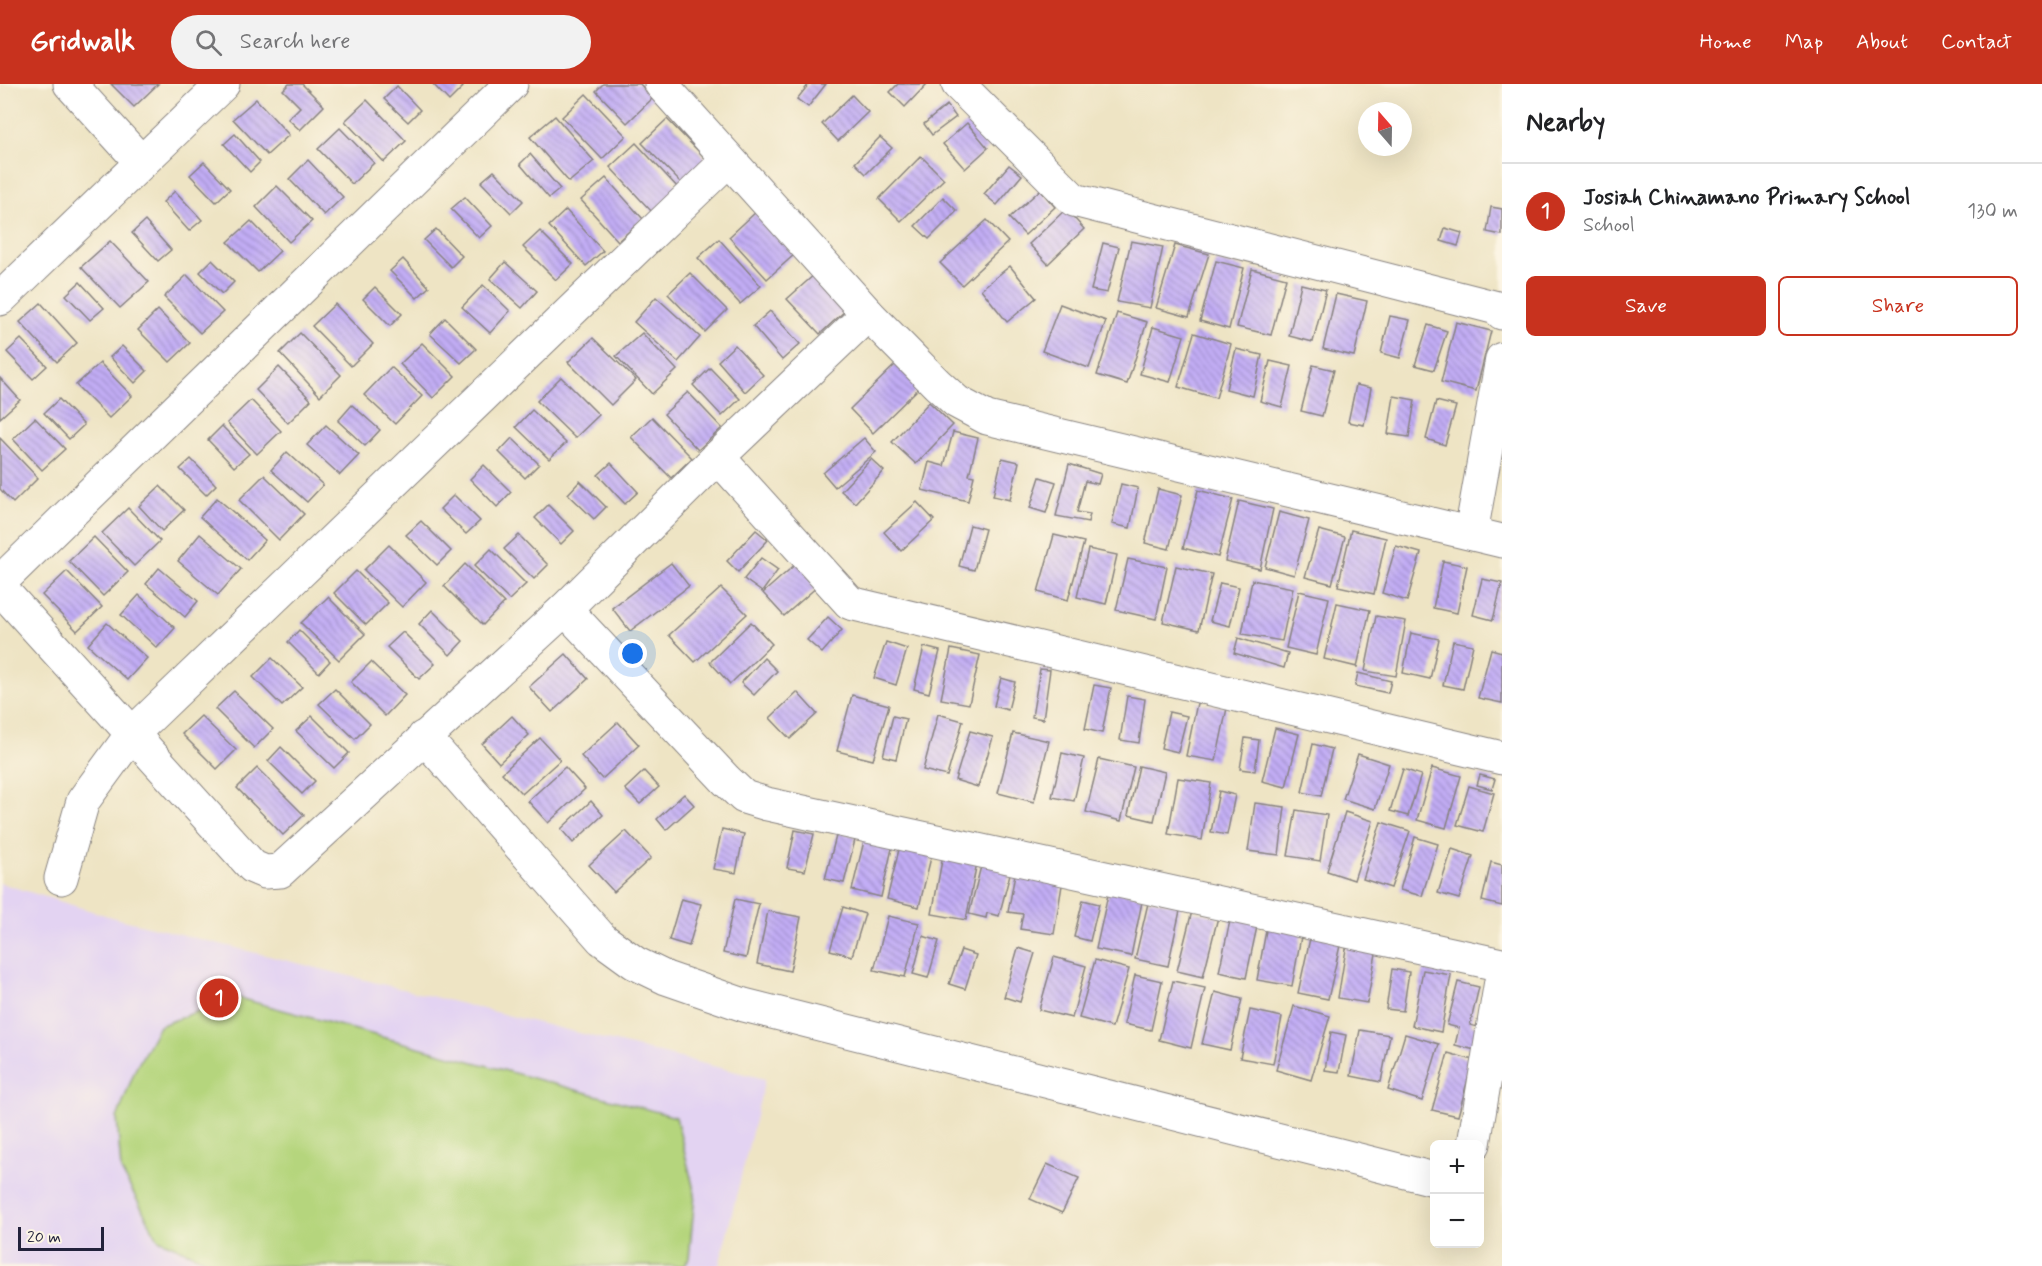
<!DOCTYPE html>
<meta charset="utf-8">
<style>
body{margin:0;font-family:Mynerve,sans-serif;background:#f2f2f2;color:#202124}
.controls{position:absolute;right:18px;bottom:18px;display:grid;overflow:hidden;border-radius:9px;box-shadow:0 6px 24px #0002}
.controls button{width:54px;height:54px;display:grid;place-items:center;padding:0;border:0;border-bottom:2px solid #e0e0e0;background:#fff;color:#202124;font:30px sans-serif}
.compass{position:absolute;left:1358px;top:18px;width:54px;height:54px;border-radius:50%;background:#fff;box-shadow:0 6px 24px #0002;rotate:340deg}
.scale{position:absolute;left:18px;bottom:15px;width:86px;box-sizing:border-box;padding-left:6px;border:3px solid #22223b;border-top:0;font-size:16px;line-height:21px;white-space:nowrap;color:#22223b;-webkit-text-stroke:4px #fcf5e5;paint-order:stroke}
.you{position:absolute;left:633px;top:570px;width:21px;height:21px;margin:-15px;border:4px solid #fff;border-radius:50%;background:#1a73e8;box-shadow:0 0 0 9px #1a73e833}
.badge{display:grid;place-items:center;width:39px;height:39px;border-radius:50%;background:#c8321e;color:#fff;font-size:20px;font-weight:700}
.pin{position:absolute;translate:-50% -50%;border:3px solid #fff;box-shadow:0 2px 6px #0006}
.list{margin:0;padding:0;list-style:none}
h2{display:flex;justify-content:space-between;align-items:center;height:78px;margin:0;padding:0 24px;font-size:26px}
h2 small{font-size:20px;font-weight:400;color:#757577}
.list li{display:grid;grid-template-columns:39px 1fr auto;gap:18px;align-items:center;box-sizing:border-box;height:96px;padding:0 24px;border-top:2px solid #e0e0e0}
.list b{display:block;font-size:22px;white-space:nowrap}
.list p{margin:0;font-size:20px;white-space:nowrap;color:#757577}
.list em{font-size:20px;font-style:normal;color:#757577}
.actions{display:flex;gap:12px;padding:18px 24px}
.actions a{flex:1;padding:14px 0;border:2px solid #c8321e;border-radius:9px;text-align:center;font-size:21px;color:#c8321e}
.actions .main{background:#c8321e;color:#fff}
.icon{flex:none;width:33px;height:33px;fill:none;stroke:currentColor;stroke-width:2;stroke-linecap:round;stroke-linejoin:round}
.map{position:relative;flex:none;width:1502px;height:1182px;overflow:hidden}
header{display:flex;align-items:center;gap:36px;box-sizing:border-box;height:84px;padding:0 30px;background:#c8321e;color:#fff}
header strong{font-size:28px}
nav{display:flex;gap:33px;margin-inline-start:auto;font-size:21px}
.search{width:420px;height:54px;background:#f2f2f2;display:flex;align-items:center;gap:15px;box-sizing:border-box;padding:0 21px;border-radius:33px;color:#757577;font-size:22px}
main{display:flex}
aside{flex:1;background:#fff}
.map>svg:first-child{display:block}
.built{fill:#e3d3f2}
.park{fill:#b5d57d;stroke:#6c7c5c;stroke-width:1.5}
.building{fill:url(#building-back-hatch)}
.lines{fill:none;stroke-linecap:round;stroke-linejoin:round}
.minor-casing{stroke:#888380;stroke-width:35}
.minor{stroke:#fff;stroke-width:33}
</style>
<header>
<strong>Gridwalk</strong>
<div class="search"><svg class="icon" aria-label="search" viewBox="0 0 24 24"><circle cx="10" cy="10" r="6"/><path d="M15 15l6 6"/></svg>Search here</div>
<nav><a>Home</a><a>Map</a><a>About</a><a>Contact</a></nav>
</header>
<main>
<div class="map">
<svg width="1502" height="1182" viewBox="0 0 1502 1182">
<defs>
<pattern id="building-back-hatch" width="6" height="6" patternUnits="userSpaceOnUse" patternTransform="scale(1.5)"><rect width="6" height="6" fill="#c2adf5"/><path d="M-1 5l2 2M0 0l6 6M5-1l2 2" fill="none" stroke="#9d8cc8"/></pattern>
</defs>
<rect width="100%" height="100%" fill="#fcf5e5"/>
<filter id="ink" filterUnits="userSpaceOnUse"><feTurbulence type="fractalNoise" baseFrequency=".0167" numOctaves="2"/><feDisplacementMap in="SourceGraphic" scale="12" xChannelSelector="R" yChannelSelector="G"/><feConvolveMatrix kernelMatrix="1 2 1 2 8 2 1 2 1" color-interpolation-filters="sRGB"/></filter>
<filter id="wash" filterUnits="userSpaceOnUse"><feTurbulence type="fractalNoise" baseFrequency=".008" numOctaves="4" result="noise"/><feDisplacementMap in="SourceGraphic" scale="24" xChannelSelector="R" yChannelSelector="G"/><feGaussianBlur stdDeviation="1.35" result="paint"/><feColorMatrix in="noise" values="0 0 0 0 0 0 0 0 0 0 0 0 0 0 0 0 0 1.4 0 .05"/><feComposite in="paint" operator="in"/></filter>
<g filter="url(#wash)">
<rect width="100%" height="100%" fill="#eee4c4"/>
<path class="built" d="M0,799L111,833L765,995L719,1182H0Z"/>
<path class="park" d="M235,913L676,1033L695,1110L689,1174L684,1182H220L158,1155L121,1086L117,1034L135,986L159,942Z"/>
<g id="blocks">
<g class="building">
<path d="M111,0H158L134,23Z"/>
<path d="M289,0H302L324,22L300,46L288,35L300,23L283,6Z"/>
<path d="M433,0H460L463,3L449,17Z"/>
<path d="M603,0H640L653,14L627,39L596,7Z"/>
<path d="M809,0H826L808,23L797,15Z"/>
<path d="M898,0H927L905,23L890,8Z"/>
<path d="M397,2L420,26L408,38L384,15Z"/>
<path d="M586,10L626,52L602,75L562,33Z"/>
<path d="M852,11L868,28L838,57L822,40Z"/>
<path d="M256,15L289,51L267,71L233,35Z"/>
<path d="M367,16L406,57L384,78L345,37Z"/>
<path d="M947,21L956,33L932,51L924,40Z"/>
<path d="M555,32L594,77L569,98L530,53Z"/>
<path d="M667,35L706,75L681,99L642,59Z"/>
<path d="M967,39L988,64L965,85L943,60Z"/>
<path d="M340,44L374,79L352,100L318,65Z"/>
<path d="M235,50L260,78L250,88L224,60Z"/>
<path d="M880,53L892,64L866,90L855,79Z"/>
<path d="M636,59L679,105L653,129L610,83Z"/>
<path d="M530,70L560,105L549,114L520,80Z"/>
<path d="M921,72L944,95L901,137L879,115Z"/>
<path d="M308,76L343,113L324,131L289,95Z"/>
<path d="M204,78L230,105L216,118L190,91Z"/>
<path d="M1009,81L1022,91L997,121L984,110Z"/>
<path d="M494,87L523,117L511,129L481,98Z"/>
<path d="M606,94L643,135L618,157L581,116Z"/>
<path d="M277,102L312,137L289,158L256,123Z"/>
<path d="M1040,106L1055,123L1025,151L1009,134Z"/>
<path d="M175,107L202,136L189,147L163,118Z"/>
<path d="M465,113L492,142L479,154L451,125Z"/>
<path d="M943,113L957,127L929,155L915,142Z"/>
<path d="M1491,123L1502,125V151L1487,148Z"/>
<path d="M1066,125L1084,145L1048,180L1029,160Z"/>
<path d="M566,126L603,167L586,182L549,142Z"/>
<path d="M757,127L795,170L767,195L729,153Z"/>
<path d="M987,136L1008,158L962,201L940,179Z"/>
<path d="M145,137L171,166L158,177L132,149Z"/>
<path d="M251,137L280,167L258,188L228,158Z"/>
<path d="M1445,144L1462,149L1458,162L1441,157Z"/>
<path d="M436,145L462,172L451,183L424,156Z"/>
<path d="M540,147L573,180L556,196L523,163Z"/>
<path d="M719,155L761,202L740,220L698,174Z"/>
<path d="M110,157L149,198L120,224L81,183Z"/>
<path d="M1131,157L1163,163L1150,224L1117,218Z"/>
<path d="M1103,159L1119,163L1107,209L1091,206Z"/>
<path d="M1175,161L1209,170L1189,233L1156,224Z"/>
<path d="M403,175L429,203L417,214L390,187Z"/>
<path d="M212,176L234,198L222,210L200,188Z"/>
<path d="M1216,177L1244,184L1229,245L1200,237Z"/>
<path d="M505,178L537,207L522,224L490,195Z"/>
<path d="M1010,182L1036,214L1007,238L981,205Z"/>
<path d="M1252,185L1286,194L1271,251L1237,243Z"/>
<path d="M690,189L727,226L705,248L668,210Z"/>
<path d="M815,190L847,225L820,250L787,215Z"/>
<path d="M187,191L223,228L200,249L164,213Z"/>
<path d="M80,198L104,224L90,236L66,211Z"/>
<path d="M1301,200L1326,206L1313,258L1289,252Z"/>
<path d="M483,201L510,227L490,249L462,223Z"/>
<path d="M375,203L402,230L390,242L363,215Z"/>
<path d="M1336,210L1367,217L1354,272L1323,265Z"/>
<path d="M656,213L700,253L678,278L634,238Z"/>
<path d="M41,219L77,259L57,278L20,238Z"/>
<path d="M335,220L373,260L351,282L312,242Z"/>
<path d="M1060,220L1106,237L1089,284L1042,267Z"/>
<path d="M158,226L190,259L170,278L138,246Z"/>
<path d="M770,227L800,260L782,276L753,242Z"/>
<path d="M1117,229L1147,238L1127,300L1097,291Z"/>
<path d="M1390,232L1410,236L1400,274L1381,269Z"/>
<path d="M445,234L476,265L461,279L430,250Z"/>
<path d="M1456,238L1491,247L1476,307L1441,298Z"/>
<path d="M1428,241L1447,247L1434,286L1415,281Z"/>
<path d="M1153,243L1184,252L1170,298L1140,290Z"/>
<path d="M300,249L341,291L320,312L280,269Z"/>
<path d="M642,249L677,286L652,310L616,272Z"/>
<path d="M1194,249L1231,260L1216,314L1178,303Z"/>
<path d="M593,254L636,296L611,321L568,278Z"/>
<path d="M21,255L47,282L33,295L7,268Z"/>
<path d="M422,259L455,292L433,314L400,280Z"/>
<path d="M735,261L763,291L745,308L718,277Z"/>
<path d="M122,262L147,287L135,299L110,273Z"/>
<path d="M1236,265L1262,271L1253,312L1226,305Z"/>
<path d="M1270,277L1292,282L1282,323L1260,317Z"/>
<path d="M898,278L921,302L873,349L850,325Z"/>
<path d="M100,279L132,312L109,334L76,301Z"/>
<path d="M1313,281L1334,286L1322,332L1301,327Z"/>
<path d="M279,283L311,316L288,339L256,306Z"/>
<path d="M391,283L422,312L395,340L364,311Z"/>
<path d="M710,284L740,315L722,332L693,301Z"/>
<path d="M561,293L599,331L575,354L537,317Z"/>
<path d="M0,294L20,316L0,334Z"/>
<path d="M1356,301L1371,304L1364,341L1348,338Z"/>
<path d="M688,308L722,344L698,366L664,330Z"/>
<path d="M1394,312L1415,316L1409,353L1388,350Z"/>
<path d="M59,315L84,341L69,355L44,329Z"/>
<path d="M251,316L281,347L257,370L227,339Z"/>
<path d="M1436,317L1456,322L1445,361L1426,355Z"/>
<path d="M929,318L953,341L916,380L892,358Z"/>
<path d="M352,321L380,346L365,362L338,337Z"/>
<path d="M532,326L566,359L549,375L516,343Z"/>
<path d="M652,333L692,374L671,394L631,353Z"/>
<path d="M35,334L65,365L42,386L13,355Z"/>
<path d="M326,341L359,371L340,391L307,361Z"/>
<path d="M222,342L249,370L234,383L208,356Z"/>
<path d="M953,348L978,354L969,391L974,392L968,417L922,406L929,378L944,382Z"/>
<path d="M0,354L38,394L13,419L0,405Z"/>
<path d="M512,354L539,380L525,394L499,368Z"/>
<path d="M864,354L876,368L835,403L823,389Z"/>
<path d="M287,368L323,401L307,418L271,386Z"/>
<path d="M1002,374L1019,378L1010,416L993,412Z"/>
<path d="M191,375L216,401L206,411L180,385Z"/>
<path d="M871,375L884,387L855,419L841,407Z"/>
<path d="M611,379L638,408L625,420L598,391Z"/>
<path d="M1069,380L1101,390L1098,400L1085,397L1077,428L1090,430L1088,438L1056,432Z"/>
<path d="M484,381L511,408L497,423L470,395Z"/>
<path d="M264,391L304,430L279,456L239,416Z"/>
<path d="M1040,393L1056,398L1046,429L1030,424Z"/>
<path d="M580,397L606,423L594,435L568,410Z"/>
<path d="M1121,400L1138,404L1130,444L1112,440Z"/>
<path d="M160,402L184,426L162,447L139,422Z"/>
<path d="M1158,405L1182,411L1169,465L1145,459Z"/>
<path d="M1198,406L1233,415L1218,473L1183,464Z"/>
<path d="M454,411L480,437L466,450L440,425Z"/>
<path d="M217,414L265,456L247,476L200,433Z"/>
<path d="M1239,417L1273,425L1260,485L1225,477Z"/>
<path d="M917,418L934,436L901,467L884,448Z"/>
<path d="M548,421L574,447L561,460L535,434Z"/>
<path d="M128,424L160,457L134,482L102,449Z"/>
<path d="M1279,428L1309,436L1294,491L1265,483Z"/>
<path d="M421,437L451,467L437,481L406,451Z"/>
<path d="M970,441L985,445L974,486L959,482Z"/>
<path d="M756,446L768,456L738,488L727,477Z"/>
<path d="M1319,446L1345,453L1332,500L1305,493Z"/>
<path d="M1351,446L1386,454L1374,510L1338,502Z"/>
<path d="M200,450L241,485L218,511L178,477Z"/>
<path d="M519,451L548,481L534,495L504,465Z"/>
<path d="M1054,451L1084,458L1068,516L1038,508Z"/>
<path d="M94,453L128,488L103,512L69,477Z"/>
<path d="M389,461L426,498L402,523L364,486Z"/>
<path d="M1396,462L1421,469L1407,517L1382,509Z"/>
<path d="M491,465L526,500L509,516L474,482Z"/>
<path d="M1088,465L1117,471L1106,520L1077,513Z"/>
<path d="M761,474L778,486L762,508L744,495Z"/>
<path d="M1128,475L1167,483L1156,535L1116,526Z"/>
<path d="M1443,477L1467,482L1457,529L1433,524Z"/>
<path d="M798,478L819,501L784,532L763,509Z"/>
<path d="M671,479L689,502L630,547L612,524Z"/>
<path d="M465,480L504,519L483,541L444,502Z"/>
<path d="M1176,482L1212,490L1199,546L1163,538Z"/>
<path d="M159,484L198,517L185,533L146,500Z"/>
<path d="M67,487L102,523L77,547L42,511Z"/>
<path d="M356,487L388,519L366,541L334,509Z"/>
<path d="M1482,495L1502,499L1493,536L1473,531Z"/>
<path d="M1252,496L1293,504L1282,557L1242,550Z"/>
<path d="M1220,499L1239,503L1230,542L1210,537Z"/>
<path d="M721,504L747,530L695,578L669,551Z"/>
<path d="M1299,507L1329,514L1316,571L1286,564Z"/>
<path d="M139,511L175,544L157,564L121,531Z"/>
<path d="M328,513L365,550L339,576L301,539Z"/>
<path d="M1337,519L1370,526L1357,583L1324,575Z"/>
<path d="M432,526L463,557L450,571L419,540Z"/>
<path d="M1376,532L1406,537L1396,592L1365,587Z"/>
<path d="M828,533L842,546L822,569L807,556Z"/>
<path d="M751,538L772,560L730,600L710,578Z"/>
<path d="M107,539L147,574L127,596L88,561Z"/>
<path d="M299,546L330,577L319,589L288,558Z"/>
<path d="M403,548L435,580L419,595L387,563Z"/>
<path d="M1411,549L1439,555L1430,595L1403,589Z"/>
<path d="M1238,554L1288,569L1284,584L1234,569Z"/>
<path d="M1453,557L1473,561L1463,605L1443,601Z"/>
<path d="M886,558L907,565L896,601L874,594Z"/>
<path d="M924,563L940,567L929,609L914,605Z"/>
<path d="M951,565L980,571L969,620L941,615Z"/>
<path d="M1491,565L1502,568V619L1478,614Z"/>
<path d="M566,570L588,595L552,628L529,603Z"/>
<path d="M272,574L302,603L282,622L253,593Z"/>
<path d="M764,574L777,587L754,611L741,599Z"/>
<path d="M371,578L405,611L385,632L351,598Z"/>
<path d="M1040,585L1050,586L1043,635L1032,633Z"/>
<path d="M1358,589L1391,597L1388,609L1355,602Z"/>
<path d="M1001,594L1015,598L1008,626L994,622Z"/>
<path d="M1094,601L1111,604L1102,649L1085,645Z"/>
<path d="M335,605L370,640L355,655L319,620Z"/>
<path d="M234,607L273,645L254,664L215,625Z"/>
<path d="M797,608L817,630L790,655L770,634Z"/>
<path d="M852,611L889,621L873,676L837,667Z"/>
<path d="M1127,612L1145,615L1139,659L1120,656Z"/>
<path d="M1197,619L1227,624L1216,677L1186,672Z"/>
<path d="M1169,628L1187,632L1178,668L1161,664Z"/>
<path d="M938,630L963,637L947,692L923,686Z"/>
<path d="M201,632L236,666L217,685L182,650Z"/>
<path d="M312,632L349,669L334,684L296,647Z"/>
<path d="M512,632L529,651L499,679L482,660Z"/>
<path d="M893,632L906,635L896,675L883,672Z"/>
<path d="M618,638L639,661L602,695L581,672Z"/>
<path d="M1275,644L1299,650L1286,703L1262,697Z"/>
<path d="M970,647L993,653L978,703L955,696Z"/>
<path d="M1013,649L1049,657L1034,718L998,709Z"/>
<path d="M540,654L560,676L522,710L502,689Z"/>
<path d="M1245,654L1259,656L1255,687L1240,685Z"/>
<path d="M1313,660L1332,665L1321,712L1302,708Z"/>
<path d="M281,663L315,697L302,710L268,677Z"/>
<path d="M1062,669L1084,674L1074,717L1052,713Z"/>
<path d="M1358,670L1389,680L1375,725L1343,715Z"/>
<path d="M1099,675L1134,683L1121,737L1086,728Z"/>
<path d="M1139,682L1165,688L1154,737L1128,731Z"/>
<path d="M565,683L585,705L548,739L528,717Z"/>
<path d="M257,684L304,731L283,751L237,704Z"/>
<path d="M1432,684L1461,692L1446,744L1417,736Z"/>
<path d="M1403,685L1421,691L1408,732L1390,727Z"/>
<path d="M644,687L659,703L640,720L625,705Z"/>
<path d="M1480,691L1495,695L1492,705L1477,701Z"/>
<path d="M1178,694L1211,699L1202,756L1168,750Z"/>
<path d="M1469,702L1494,709L1483,748L1457,741Z"/>
<path d="M1219,707L1235,711L1227,751L1211,748Z"/>
<path d="M684,710L694,721L666,746L657,735Z"/>
<path d="M591,717L603,731L573,759L561,745Z"/>
<path d="M1255,719L1285,723L1279,771L1248,767Z"/>
<path d="M1296,726L1327,731L1320,777L1288,772Z"/>
<path d="M1345,728L1373,737L1354,796L1327,787Z"/>
<path d="M1381,738L1410,747L1391,804L1363,795Z"/>
<path d="M722,745L744,750L736,789L713,785Z"/>
<path d="M795,746L814,750L805,787L787,784Z"/>
<path d="M626,747L651,774L614,808L589,781Z"/>
<path d="M837,748L856,752L844,799L825,795Z"/>
<path d="M865,753L893,760L881,813L852,806Z"/>
<path d="M1415,753L1438,760L1422,812L1400,806Z"/>
<path d="M901,757L933,765L919,823L887,815Z"/>
<path d="M1452,765L1473,772L1459,815L1438,809Z"/>
<path d="M943,771L977,778L966,836L932,830Z"/>
<path d="M982,778L1010,790L999,832L987,829L986,834L969,830Z"/>
<path d="M1491,778L1502,781V822L1482,817Z"/>
<path d="M1016,785L1063,795L1054,850L1020,845L1023,830L1008,828Z"/>
<path d="M1109,806L1143,813L1131,872L1096,865Z"/>
<path d="M681,815L701,820L689,862L669,856Z"/>
<path d="M735,815L759,820L746,874L723,869Z"/>
<path d="M1149,815L1181,822L1168,882L1135,875Z"/>
<path d="M1083,816L1099,820L1090,857L1074,853Z"/>
<path d="M843,823L865,830L852,872L830,866Z"/>
<path d="M768,827L801,833L790,887L757,880Z"/>
<path d="M1192,827L1218,833L1203,893L1177,887Z"/>
<path d="M888,832L919,839L905,893L874,886Z"/>
<path d="M1231,832L1258,838L1246,894L1219,888Z"/>
<path d="M1267,841L1302,847L1292,902L1257,896Z"/>
<path d="M1311,850L1341,857L1328,915L1298,909Z"/>
<path d="M923,852L939,857L928,894L913,890Z"/>
<path d="M1347,859L1377,864L1367,919L1338,914Z"/>
<path d="M1018,864L1035,869L1020,918L1004,913Z"/>
<path d="M961,866L976,871L965,905L949,900Z"/>
<path d="M1054,873L1086,882L1072,934L1039,926Z"/>
<path d="M1095,876L1129,885L1112,943L1079,934Z"/>
<path d="M1392,885L1409,888L1403,927L1386,925Z"/>
<path d="M1423,886L1451,891L1441,948L1412,942Z"/>
<path d="M1135,891L1162,897L1151,946L1124,940Z"/>
<path d="M1173,897L1205,904L1191,964L1159,956Z"/>
<path d="M1458,898L1479,903L1470,941L1484,945L1479,967L1455,961L1459,944L1447,941Z"/>
<path d="M1215,908L1242,915L1230,966L1202,960Z"/>
<path d="M1294,922L1330,932L1311,996L1276,986Z"/>
<path d="M1250,926L1282,933L1273,980L1240,974Z"/>
<path d="M1360,946L1390,951L1381,998L1351,992Z"/>
<path d="M1331,948L1346,951L1339,988L1325,986Z"/>
<path d="M1405,950L1439,960L1422,1017L1388,1006Z"/>
<path d="M1448,969L1473,976L1458,1032L1432,1026Z"/>
<path d="M1047,1080L1079,1094L1062,1129L1030,1115Z"/>
</g>
</g>
</g>
<g filter="url(#ink)">
<use href="#blocks" fill-opacity="0" stroke="#888380" stroke-width="1.5"/>
<g class="lines">
<defs>
<g id="minor">
<path d="M70,0L141,78"/>
<path d="M661,0L868,230L937,300L957,318L987,334L1502,457"/>
<path d="M958,0L1074,116L1497,224L1502,229"/>
<path d="M0,215L223,0"/>
<path d="M718,373L850,519L1502,674"/>
<path d="M1471,449L1502,275"/>
<path d="M0,498L511,0"/>
<path d="M0,504L253,783L265,788L280,787L565,525L718,373L868,230"/>
<path d="M565,525L726,696L744,713L767,720L1502,881"/>
<path d="M424,653L602,855L635,879L666,894L744,921L1434,1095"/>
<path d="M61,794L83,717L132,650L728,76"/>
<path d="M1474,1060L1502,891"/>
</g>
</defs>
<use href="#minor" class="minor-casing"/>
<use href="#minor" class="minor"/>
</g>
</g>
</svg>
<div class="controls">
<button>+</button>
<button>−</button>
</div>
<svg class="compass" viewBox="-18 -18 36 36"><path d="M0-13l5 13h-10z" fill="#e53935"/><path d="M0 13l5-13h-10z" fill="#757577"/></svg>
<div class="scale">20 m</div>
<div class="you"></div>
<div class="pin badge" style="left:219px;top:914px">1</div>
</div>
<aside>
<h2>Nearby<small></small></h2>
<ul class="list">
<li><span class="badge">1</span><div><b>Josiah Chinamano Primary School</b><p>School</p></div><em>130 m</em></li>
</ul>
<div class="actions"><a class="main">Save</a><a>Share</a></div>
</aside>
</main>
